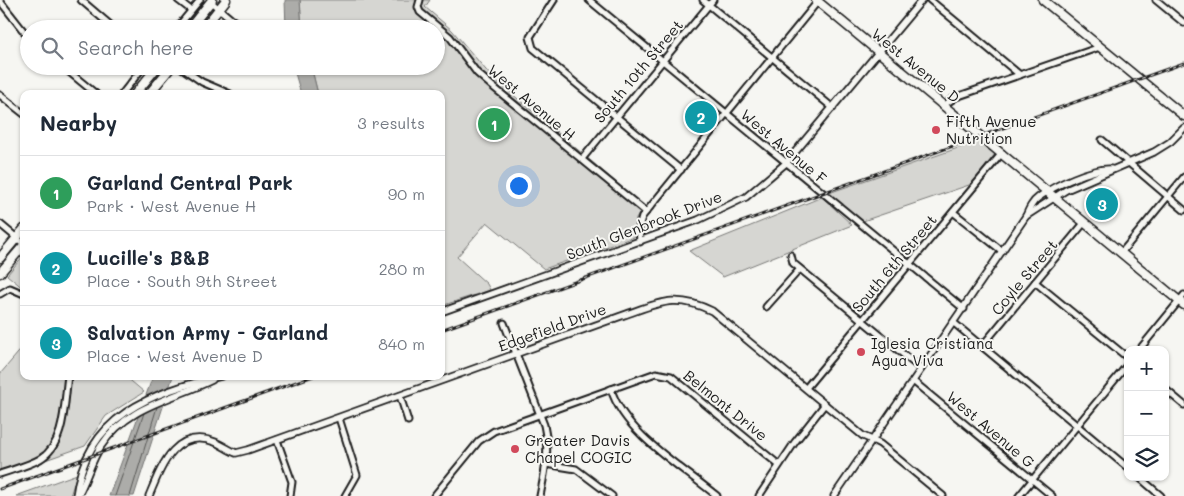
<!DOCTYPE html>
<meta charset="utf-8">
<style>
body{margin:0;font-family:Mali,sans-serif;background:#f6f6f7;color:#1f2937}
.controls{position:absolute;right:15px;bottom:15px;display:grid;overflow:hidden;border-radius:10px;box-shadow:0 1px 4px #0004}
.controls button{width:45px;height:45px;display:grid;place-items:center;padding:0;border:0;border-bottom:1px solid #e0e1e3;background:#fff;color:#1f2937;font:25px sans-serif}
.you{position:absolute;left:518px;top:185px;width:18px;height:18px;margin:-12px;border:4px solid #fff;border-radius:50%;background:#1a73e8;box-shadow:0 0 0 8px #1a73e833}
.badge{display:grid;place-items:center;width:32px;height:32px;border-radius:50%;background:#1a73e8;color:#fff;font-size:16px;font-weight:700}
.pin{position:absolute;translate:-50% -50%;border:2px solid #fff;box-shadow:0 1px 5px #0006}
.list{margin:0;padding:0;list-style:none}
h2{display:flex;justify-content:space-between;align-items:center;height:65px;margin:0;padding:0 20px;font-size:21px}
h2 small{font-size:16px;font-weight:400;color:#747a83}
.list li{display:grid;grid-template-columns:32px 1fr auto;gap:15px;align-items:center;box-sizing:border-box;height:75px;padding:0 20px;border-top:1px solid #e0e1e3}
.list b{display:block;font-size:19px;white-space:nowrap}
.list p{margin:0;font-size:16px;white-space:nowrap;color:#747a83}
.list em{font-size:16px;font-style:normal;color:#747a83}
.icon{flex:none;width:28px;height:28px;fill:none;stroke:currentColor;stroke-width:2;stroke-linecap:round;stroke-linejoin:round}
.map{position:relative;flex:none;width:1184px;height:496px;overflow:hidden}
.search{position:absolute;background:#fff;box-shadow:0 1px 4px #0004;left:20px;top:20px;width:425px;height:55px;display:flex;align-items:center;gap:12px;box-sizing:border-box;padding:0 18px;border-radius:28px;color:#747a83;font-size:19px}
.panel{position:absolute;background:#fff;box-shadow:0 1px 4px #0004;left:20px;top:90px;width:425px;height:290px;border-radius:10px}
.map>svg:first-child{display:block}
.green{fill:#d6d6d2;stroke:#797977}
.water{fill:#acaca9;stroke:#727271}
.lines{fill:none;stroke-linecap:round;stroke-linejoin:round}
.shore{stroke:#565654;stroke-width:1}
.minor-casing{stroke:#1c1c1c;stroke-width:9}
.tertiary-casing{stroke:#1c1c1c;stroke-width:9}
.primary-casing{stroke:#1c1c1c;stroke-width:11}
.minor{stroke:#f6f6f2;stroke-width:5}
.tertiary{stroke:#f6f6f2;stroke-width:5.5}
.primary{stroke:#f6f6f2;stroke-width:8}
.rail-casing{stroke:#1c1c1c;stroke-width:3}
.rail{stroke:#f6f6f2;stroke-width:1;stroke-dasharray:4;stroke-linecap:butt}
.poi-dot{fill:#d1495b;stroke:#f6f6f2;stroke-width:2}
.labels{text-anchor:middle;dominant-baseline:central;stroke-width:4;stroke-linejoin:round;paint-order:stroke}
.street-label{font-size:15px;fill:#1c1c1c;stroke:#f6f6f2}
.poi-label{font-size:15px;fill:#1c1c1c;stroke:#f6f6f2;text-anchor:start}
</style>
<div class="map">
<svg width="1184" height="496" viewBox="0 0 1184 496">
<rect width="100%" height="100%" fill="#f6f6f2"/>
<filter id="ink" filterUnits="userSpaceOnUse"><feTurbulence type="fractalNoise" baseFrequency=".02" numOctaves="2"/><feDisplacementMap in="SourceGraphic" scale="10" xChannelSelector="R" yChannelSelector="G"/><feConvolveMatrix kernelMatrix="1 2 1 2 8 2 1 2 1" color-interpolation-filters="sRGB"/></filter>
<g filter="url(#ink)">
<g class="green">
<path d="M300,0H430L425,7L452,30L491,76L644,206L636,219L634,237L544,269L487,222L457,257L487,284L490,290L441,306V94H318L311,66H436V29H302Z"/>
<path d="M978,141L995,154L972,184L860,222L826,194Z"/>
<path d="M822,197L852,225L723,277L689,251Z"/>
<path d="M24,255V289L7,275Z"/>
<path d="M24,346V376H125L144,392L106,416L85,446L0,476V374Z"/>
<path d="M77,474L70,496H16Z"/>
</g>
<g class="water">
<path d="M285,0H300L302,29H286Z"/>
<path d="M293,66H311L318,94H301Z"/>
<path d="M153,376H173L134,496H109Z"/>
</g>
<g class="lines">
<g class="shore">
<path d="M115,496L144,413"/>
<path d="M130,496L157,407"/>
</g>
<defs>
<g id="minor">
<path d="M81,0L115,29"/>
<path d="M178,0L191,10"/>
<path d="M420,0L418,7L420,12L450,37L477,73L492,86L646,212"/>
<path d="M554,0L530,37L533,48L681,170"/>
<path d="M589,0L964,309"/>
<path d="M703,0L833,108"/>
<path d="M930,0L1020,75"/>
<path d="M0,1L29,38"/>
<path d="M211,2L231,19L247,29"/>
<path d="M176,29L200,0"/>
<path d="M62,66L96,94"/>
<path d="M179,66L202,82L230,94"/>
<path d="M122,94L144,66"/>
<path d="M0,95L24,114"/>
<path d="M944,105L956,97L1100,47"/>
<path d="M1102,140L1184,210"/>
<path d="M582,159L713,0"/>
<path d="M953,212L1002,251"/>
<path d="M0,224L24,244"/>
<path d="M640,242L639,227L642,217L819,0"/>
<path d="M1121,253L1184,177"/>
<path d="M791,255L793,263L921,369"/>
<path d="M1035,282L1128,358"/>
<path d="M0,294L10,288L24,294"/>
<path d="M766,307L800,269"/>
<path d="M504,323L544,425C550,449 545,471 540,496"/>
<path d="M954,323L1128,468"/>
<path d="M982,346L1084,223"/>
<path d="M1139,350L1184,295"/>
<path d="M913,381L1052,496"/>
<path d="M806,388L1002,153"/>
<path d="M611,389C624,433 682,467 717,496"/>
<path d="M1165,389L1184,405"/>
<path d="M400,396L408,421"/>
<path d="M339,418L357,475L345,496"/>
<path d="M277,440L292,482L290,496"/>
<path d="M872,440L880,444L943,496"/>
<path d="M546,464L576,469L612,496"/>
<path d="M0,474C13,469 28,466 40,459C66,444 64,402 68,376"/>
<path d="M1139,477L1161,496"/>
<path d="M434,496L479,441L494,431L656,373L671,376L779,465"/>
<path d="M759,496L795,442L825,404"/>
<path d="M1019,496L1128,364"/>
</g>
<g id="tertiary">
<path d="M1156,0L1184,23"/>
<path d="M1026,216L1066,190L1154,152L1170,142L1184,128"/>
<path d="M441,312L698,220L746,197L786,163L922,0"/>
<path d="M78,495C87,479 91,461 101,446C128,405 172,400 212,380"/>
<path d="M76,496C86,416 152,392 221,376"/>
<path d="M149,496C161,467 175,427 215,442C222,445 229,450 236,453L248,450L624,315C659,303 676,293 712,311L863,436L872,440"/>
<path d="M834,496L1026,216C1029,209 1032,202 1039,197C1055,185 1092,168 1111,169"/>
</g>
<g id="primary">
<path d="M816,0L1184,305"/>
<path d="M1043,0L1184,116"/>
<path d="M189,29L212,0"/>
<path d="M203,29L226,0"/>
<path d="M135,94L158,66"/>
<path d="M149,94L172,66"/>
<path d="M0,258L24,229"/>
<path d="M0,273L24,245"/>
</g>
</defs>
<use href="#minor" class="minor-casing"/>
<use href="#tertiary" class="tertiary-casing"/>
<use href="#primary" class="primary-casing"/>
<use href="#minor" class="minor"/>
<use href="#tertiary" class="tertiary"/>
<use href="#primary" class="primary"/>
<defs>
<g id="rail">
<path d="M441,330L1184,63"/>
<path d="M0,489L313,376"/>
</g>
</defs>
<use href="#rail" class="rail-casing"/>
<use href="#rail" class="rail"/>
</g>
</g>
<g class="poi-dot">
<circle cx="936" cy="130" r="5"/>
<circle cx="861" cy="352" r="5"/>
<circle cx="515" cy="449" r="5"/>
</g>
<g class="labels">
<g class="street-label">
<text transform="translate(916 65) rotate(39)">West Avenue D</text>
<text transform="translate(638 71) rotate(-50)">South 10th Street</text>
<text transform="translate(532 102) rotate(40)">West Avenue H</text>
<text transform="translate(784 146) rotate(40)">West Avenue F</text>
<text transform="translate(644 225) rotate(-21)">South Glenbrook Drive</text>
<text transform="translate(894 263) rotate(-50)">South 6th Street</text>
<text transform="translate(1024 277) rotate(-50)">Coyle Street</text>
<text transform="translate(552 327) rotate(-20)">Edgefield Drive</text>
<text transform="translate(726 405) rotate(39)">Belmont Drive</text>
<text transform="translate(991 429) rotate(40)">West Avenue G</text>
</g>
<g class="poi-label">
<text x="946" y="121">Fifth Avenue<tspan x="946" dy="17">Nutrition</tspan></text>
<text x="871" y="343">Iglesia Cristiana<tspan x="871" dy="17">Agua Viva</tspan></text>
<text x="525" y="440">Greater Davis<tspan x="525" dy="17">Chapel COGIC</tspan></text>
</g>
</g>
</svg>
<div class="controls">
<button>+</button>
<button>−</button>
<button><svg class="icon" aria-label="layers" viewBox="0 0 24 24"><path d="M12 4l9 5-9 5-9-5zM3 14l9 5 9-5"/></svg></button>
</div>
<div class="you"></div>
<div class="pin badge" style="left:494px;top:124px;background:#2e9e5b">1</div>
<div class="pin badge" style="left:701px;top:117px;background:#0f9aa8">2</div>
<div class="pin badge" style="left:1102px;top:204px;background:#0f9aa8">3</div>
<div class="search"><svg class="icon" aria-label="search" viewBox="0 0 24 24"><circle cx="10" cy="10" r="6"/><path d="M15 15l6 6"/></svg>Search here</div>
<section class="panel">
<h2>Nearby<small>3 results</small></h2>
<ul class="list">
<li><span class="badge" style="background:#2e9e5b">1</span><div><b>Garland Central Park</b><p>Park · West Avenue H</p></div><em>90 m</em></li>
<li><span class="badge" style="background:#0f9aa8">2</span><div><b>Lucille's B&amp;B</b><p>Place · South 9th Street</p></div><em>280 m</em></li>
<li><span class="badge" style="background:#0f9aa8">3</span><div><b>Salvation Army - Garland</b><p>Place · West Avenue D</p></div><em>840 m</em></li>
</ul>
</section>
</div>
